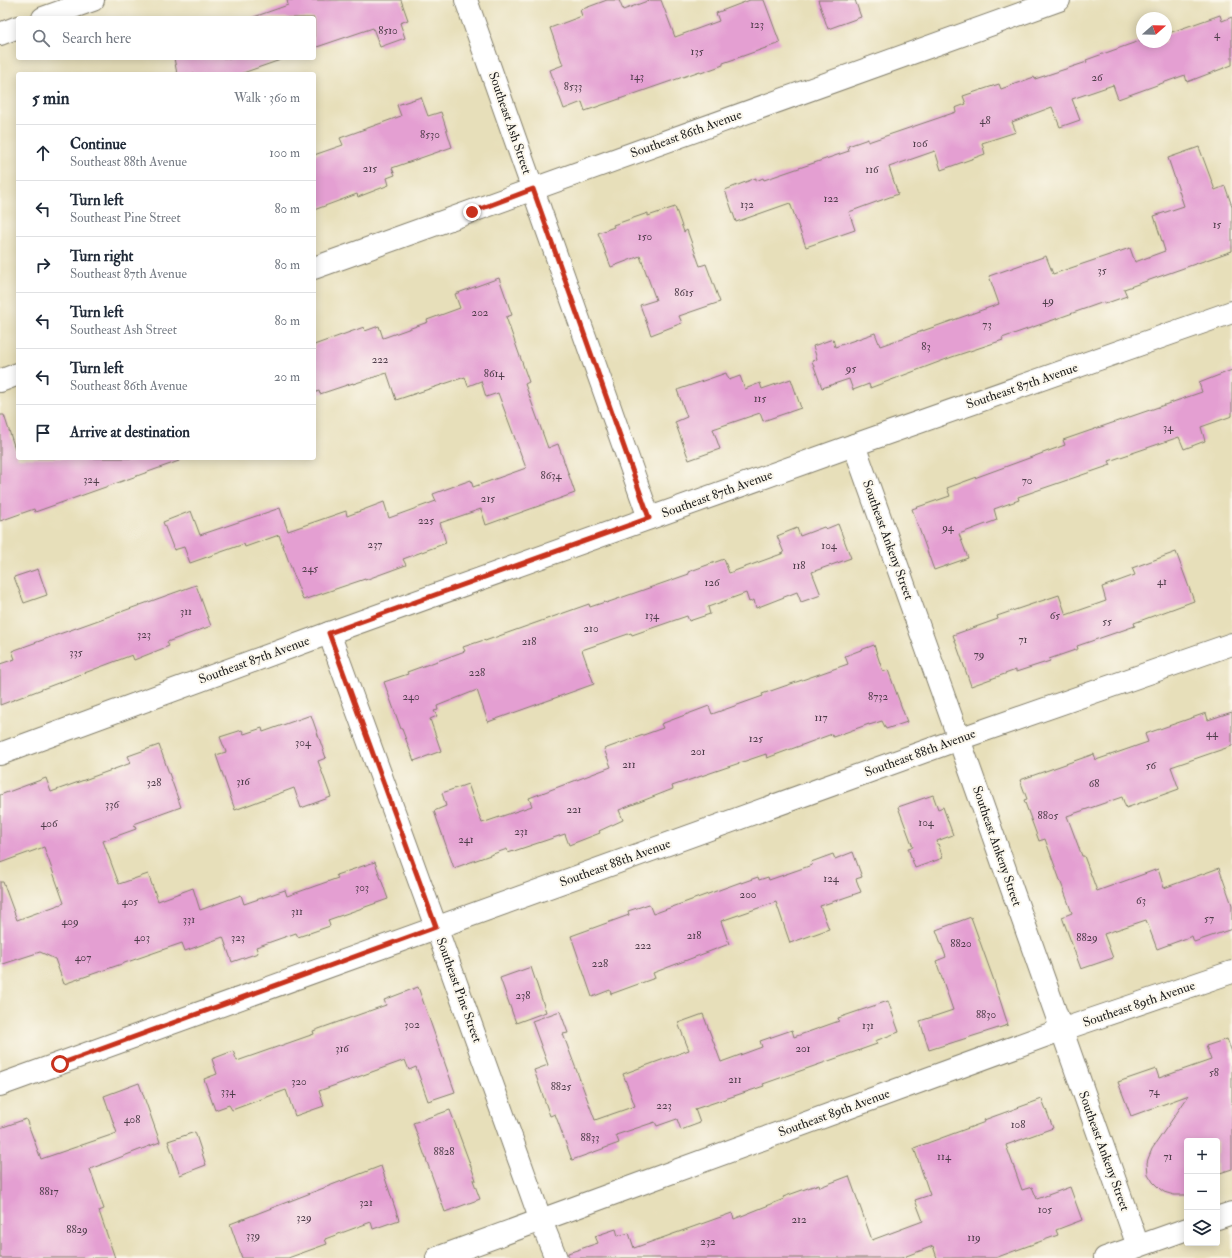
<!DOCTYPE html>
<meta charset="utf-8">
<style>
body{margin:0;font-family:"IM FELL Double Pica",serif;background:#f2f2f3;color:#1f2937}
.controls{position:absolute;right:12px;bottom:12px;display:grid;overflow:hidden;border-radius:4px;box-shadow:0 2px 10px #0003}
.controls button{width:36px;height:36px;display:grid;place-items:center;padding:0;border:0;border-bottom:1px solid #e0e1e3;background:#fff;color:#1f2937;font:20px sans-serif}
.compass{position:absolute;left:1136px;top:12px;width:36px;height:36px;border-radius:50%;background:#fff;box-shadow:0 2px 10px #0003;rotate:70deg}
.stop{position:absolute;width:12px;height:12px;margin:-9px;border:3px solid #c8321e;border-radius:50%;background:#fff}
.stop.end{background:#c8321e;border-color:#fff;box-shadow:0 1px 4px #0008}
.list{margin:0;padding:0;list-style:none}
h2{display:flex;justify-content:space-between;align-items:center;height:52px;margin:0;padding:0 16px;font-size:17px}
h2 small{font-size:13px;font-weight:400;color:#747a83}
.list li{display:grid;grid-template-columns:26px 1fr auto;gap:12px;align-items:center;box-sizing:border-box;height:56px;padding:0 16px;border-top:1px solid #e0e1e3}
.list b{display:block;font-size:15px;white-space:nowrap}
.list p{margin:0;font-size:13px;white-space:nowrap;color:#747a83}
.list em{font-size:13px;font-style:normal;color:#747a83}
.icon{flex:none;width:22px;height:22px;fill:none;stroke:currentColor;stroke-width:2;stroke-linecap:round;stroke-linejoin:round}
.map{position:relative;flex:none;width:1232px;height:1258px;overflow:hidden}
.search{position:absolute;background:#fff;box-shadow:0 2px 10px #0003;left:16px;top:16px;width:300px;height:44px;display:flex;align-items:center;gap:10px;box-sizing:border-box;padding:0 14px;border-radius:4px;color:#747a83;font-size:15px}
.panel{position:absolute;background:#fff;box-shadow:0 2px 10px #0003;left:16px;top:72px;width:300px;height:388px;border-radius:4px}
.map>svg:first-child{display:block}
.building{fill:#e49fd2}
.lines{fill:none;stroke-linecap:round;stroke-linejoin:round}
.street-casing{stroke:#827e6b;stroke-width:24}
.street{stroke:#fff;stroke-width:22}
.route{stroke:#c8321e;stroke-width:5}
.labels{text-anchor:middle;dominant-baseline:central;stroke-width:4;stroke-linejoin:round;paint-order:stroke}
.number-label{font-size:11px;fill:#4e3d4a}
.street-label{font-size:13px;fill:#1c1c1c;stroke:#fbf7ec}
</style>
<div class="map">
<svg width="1232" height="1258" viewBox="0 0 1232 1258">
<rect width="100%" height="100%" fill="#fbf7ec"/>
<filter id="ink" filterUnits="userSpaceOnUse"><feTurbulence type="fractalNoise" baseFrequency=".025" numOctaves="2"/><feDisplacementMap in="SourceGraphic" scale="8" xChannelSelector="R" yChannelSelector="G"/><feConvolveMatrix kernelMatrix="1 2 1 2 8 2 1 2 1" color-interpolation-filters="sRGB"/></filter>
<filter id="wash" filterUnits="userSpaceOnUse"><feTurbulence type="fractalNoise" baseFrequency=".012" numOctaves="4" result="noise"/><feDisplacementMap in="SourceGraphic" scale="16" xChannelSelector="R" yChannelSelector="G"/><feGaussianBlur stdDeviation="0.9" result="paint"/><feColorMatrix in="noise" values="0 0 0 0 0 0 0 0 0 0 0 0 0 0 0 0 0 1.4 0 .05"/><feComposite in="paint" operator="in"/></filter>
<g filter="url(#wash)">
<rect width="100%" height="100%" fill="#e7dfba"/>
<g id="blocks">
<g class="building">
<path d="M287,0H401L408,20L400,23L405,38L380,47L373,28L314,48V18H251L288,5Z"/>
<path d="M607,0H619L623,10L650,0H661L675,37L719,21L716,13L750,0H764L780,43L723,63V65L701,73L700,71L585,111L582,102L564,109L550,70L563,65L550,28L582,16L580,10Z"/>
<path d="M818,0H855L861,17L828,29Z"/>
<path d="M1220,15L1222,21L1232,17V65L1187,82L1185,75L1118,99L1113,85L1072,99L1080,120L1060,127L1052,107L1012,122L1016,132L982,143L985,154L941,170L935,151L889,167L898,194L849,212L855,230L806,247L790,203L736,222L725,190L756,178V181L763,178L764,180L849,151L848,146L868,139V142L956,112L955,108L966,104L963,96L999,84L1001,89L1034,77L1035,79L1087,62L1086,60L1142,40V43L1166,42V34Z"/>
<path d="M174,58H286L240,74H177Z"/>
<path d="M421,97L428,116L441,112L452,147L392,168L395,175L387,178L389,185L358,197L357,194L314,210V155L343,145L340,138L401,116L397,105Z"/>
<path d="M1199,147L1215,190L1225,186L1232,206V251L1124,289L1127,296L1104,304V302L1002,338L1003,340L952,357L870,388L869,384L853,390L849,379L822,388L812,361L817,359L813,346L833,339L835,347L875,333L880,346L999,304L989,276L1046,256L1053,274L1130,248L1135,262L1165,251L1154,216L1184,206L1168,158Z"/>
<path d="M675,207L684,232L687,230L700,266L706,264L720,302L679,316L682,323L651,335L640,305L656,300L640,256L611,267L598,233L614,227L613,225L648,213V216Z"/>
<path d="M499,278L512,315L506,317L529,382L525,384L548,448L558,444L575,493L486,525L481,509L440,523L446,543L403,559L406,565L365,580V579L303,600L279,535L245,547L244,544L190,563L184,547L174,550L163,522L191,511L200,535L280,508L288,531L346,511L347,516L384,502L389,518L436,501L433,494L457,485L471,480L473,487L526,468L498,393L486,397L481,381L468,386L465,377L396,400L387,373L353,384V383L320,394L319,391L314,393V345L364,327L365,331L379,326L383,338L428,322L427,320L460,308L455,294Z"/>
<path d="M1232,370V416L1201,427L1205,441L1184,449L1179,437L1109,461L1111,465L1018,497L1019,500L994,509L997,520L959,534L968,558L934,570L912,509L950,496L947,488L1065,445L1063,440L1202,392L1199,383Z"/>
<path d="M726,373L729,380L740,376L745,389L760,383L762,389L791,379L801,408L763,421L760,413L713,429L720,449L689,460L675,422L687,417L677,390Z"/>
<path d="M0,415H4L18,458H178L179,461L35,512L34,509L0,521Z"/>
<path d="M838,524L851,558L812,572L821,595L801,602L797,592L756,608L754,600L749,602L746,593L708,607L710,614L689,621L687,616L632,635L631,633L582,650L594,684L488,722L477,690L437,706L438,710L434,711L437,716L430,719L441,751L414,761L402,729H401L384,682L408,674L407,672L465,651L463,647L484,640L485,641L589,604L590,607L605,602L606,603L689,574L688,572L724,559L729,573L784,553L777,536L797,528L800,536L824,527L826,529Z"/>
<path d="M1176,552L1194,601L1134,623L1135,626L1077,646L1078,649L1049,659L1050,661L1016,672V670L971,686L953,635L998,619L997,616L1059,595L1066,615L1106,601L1102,587L1135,575L1132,568Z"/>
<path d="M38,569L47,595L24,603L14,577Z"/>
<path d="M196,585L211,626L167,642L169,646L134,660L132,655L0,705V664L15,659L12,651Z"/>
<path d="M874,645L883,672L888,670L907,722L886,729L882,721L869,725V724L833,737L832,734L767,758L766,754L672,786L673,789L619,810L623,820L599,831L600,833L569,845L565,834L508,853L507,849L454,868L434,811L446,806L442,793L468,784L482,823L532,806L529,798L611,767L604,749L663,728L661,724L709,706L712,714L763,696L762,694L848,664L845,656Z"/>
<path d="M1232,712V746L1171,767L1179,789L1126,808L1122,797L1067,816L1082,856H1084L1097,891L1158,869L1164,888L1219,868L1232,905V929L1194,942L1192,936L1157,949L1146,920L1104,934L1113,958L1081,969L1062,917L1072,913L1045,839L1039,841L1024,800L1027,799L1020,780L1094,754L1096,760L1148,742L1145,734L1206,713L1208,720Z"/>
<path d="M311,715L326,758L318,761L331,797L301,808L294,788L235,810L216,755L226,752L220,737L242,730L244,734L262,728L263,732Z"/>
<path d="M159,745L181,807L134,824L136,829L103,841L119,884L148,874L158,901L193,888L200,910L241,895L244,904L285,890L287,896L338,878L336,875L375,862L388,899L328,920L330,926L298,937L296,933L256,947L258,953L232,962L223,937L185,951L182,943L64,984L55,959L40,952L0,965V882H3L17,920L64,903L44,847L0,863V795L46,778L51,792L131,763L128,756Z"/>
<path d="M933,795L938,809L943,807L953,835L937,841L943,858L915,868L908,848L913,847L898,807Z"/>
<path d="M853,852L862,877L856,879L861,892L820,906L829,929L790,943L776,902L721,921L729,944L653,973L655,978L611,994L610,990L592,997L571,936L629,915L628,911L649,904L653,914L741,882V883L758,877L759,880L768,877L769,880L812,865L811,862L833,854L835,859Z"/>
<path d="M971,917L993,978L1008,1025L929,1050L920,1021L953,1010L936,961L946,957L936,930Z"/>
<path d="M531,967L546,1012L516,1023L500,978Z"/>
<path d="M418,987L455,1092L428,1101L416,1067L409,1070L405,1060L319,1091L324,1106L295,1116L286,1090L232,1110L229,1105L215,1110L204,1079L217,1074L212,1059L233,1051L237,1061L314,1034L313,1031L386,1005L384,1000Z"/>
<path d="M888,1001L899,1032L875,1041L877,1044L763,1084L764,1086L695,1109L700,1123L681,1130L677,1119L657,1126L655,1122L616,1135L619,1143L572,1160L555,1114L550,1116L534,1070L548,1065L532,1021L560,1011L568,1033L563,1034L595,1120L635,1106L623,1074L689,1050L678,1023L703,1014L721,1062L762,1047L760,1041L792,1030L794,1037L839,1021L838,1018Z"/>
<path d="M1227,1039L1232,1052V1169L1217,1174V1141H1187V1195H1174L1164,1192L1160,1189L1153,1182L1148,1174L1147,1163L1148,1159L1152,1149L1189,1095L1131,1116L1118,1082L1156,1069L1159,1078L1211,1060L1206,1046Z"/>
<path d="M139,1083L160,1142L90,1169L104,1209L99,1211L115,1258H0V1128L26,1119L41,1159L117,1133L104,1096Z"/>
<path d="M1042,1099L1053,1128L1006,1145L1022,1190L1032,1187L1037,1199L1070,1187L1082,1220L1056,1230L1058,1235L995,1258H937L933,1246L901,1258H568V1253L598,1243L595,1236L616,1229L618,1236L629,1233L634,1248L732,1213L734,1219L784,1199L783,1197L819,1184L820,1187L849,1176L872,1240L923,1221L915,1200L930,1195L914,1148L985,1122L984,1120Z"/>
<path d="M450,1110L476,1180H473L480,1199L445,1212L413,1123Z"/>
<path d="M195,1132L206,1165L180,1175L168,1141Z"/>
<path d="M381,1166L399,1220L373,1229L371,1222L325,1239L327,1244L288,1258H242L230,1224Z"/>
</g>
</g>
</g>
<g filter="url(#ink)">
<use href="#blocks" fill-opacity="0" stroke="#827e6b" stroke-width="1"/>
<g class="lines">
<defs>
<g id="street">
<path d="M466,0L649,518"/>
<path d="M43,18L93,0"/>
<path d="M0,34L18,27"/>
<path d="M314,268L1059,0"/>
<path d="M0,381L18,374"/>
<path d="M854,445L959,739L1138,1246"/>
<path d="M329,633L436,927L541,1221L556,1258"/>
<path d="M0,754L329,633L854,445L1232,312"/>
<path d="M0,1085L959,739L1232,644"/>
<path d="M1217,1218L1232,1213"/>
<path d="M437,1258L1061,1030L1232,972"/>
<path d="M1105,1258L1187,1229"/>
</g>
</defs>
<use href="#street" class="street-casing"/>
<use href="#street" class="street"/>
</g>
</g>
<g class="lines" filter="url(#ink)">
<path class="route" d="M60,1064L436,927L329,633L649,518L533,189L472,212"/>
</g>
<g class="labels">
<g class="number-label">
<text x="757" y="24">123</text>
<text x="388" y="30">8510</text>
<text x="1217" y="34">4</text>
<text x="697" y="51">135</text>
<text x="637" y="76">143</text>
<text x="1097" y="77">26</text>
<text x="573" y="86">8533</text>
<text x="985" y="120">48</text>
<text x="430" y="134">8530</text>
<text x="920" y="143">106</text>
<text x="370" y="168">215</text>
<text x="872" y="169">116</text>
<text x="831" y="198">122</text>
<text x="747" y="204">132</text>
<text x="1217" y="224">15</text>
<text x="645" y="236">150</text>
<text x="1102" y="270">35</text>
<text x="684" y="292">8615</text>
<text x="1048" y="300">49</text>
<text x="480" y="312">202</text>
<text x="987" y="324">73</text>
<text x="926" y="346">83</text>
<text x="380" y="359">222</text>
<text x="851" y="368">95</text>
<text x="494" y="373">8614</text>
<text x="760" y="398">115</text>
<text x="1168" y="427">34</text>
<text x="551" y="475">8634</text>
<text x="91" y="479">324</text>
<text x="1027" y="480">70</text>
<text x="488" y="498">215</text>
<text x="426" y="520">225</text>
<text x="948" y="527">94</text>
<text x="375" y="544">237</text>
<text x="829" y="545">104</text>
<text x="799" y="565">118</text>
<text x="310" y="568">245</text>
<text x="1162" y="581">41</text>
<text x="712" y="582">126</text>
<text x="186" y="611">311</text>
<text x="652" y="615">134</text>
<text x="1055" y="615">65</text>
<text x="1107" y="621">55</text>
<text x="591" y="628">210</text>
<text x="144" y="634">323</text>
<text x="1023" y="639">71</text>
<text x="529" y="641">218</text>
<text x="76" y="652">335</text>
<text x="979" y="654">79</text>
<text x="477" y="672">228</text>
<text x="411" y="696">240</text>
<text x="878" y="696">8732</text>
<text x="821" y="717">117</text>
<text x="1212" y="733">44</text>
<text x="756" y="738">125</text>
<text x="303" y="742">304</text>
<text x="698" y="751">201</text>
<text x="629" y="764">211</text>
<text x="1151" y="765">56</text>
<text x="243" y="781">316</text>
<text x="154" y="782">328</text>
<text x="1094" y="783">68</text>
<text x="112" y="804">336</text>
<text x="574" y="809">221</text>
<text x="1048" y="815">8805</text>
<text x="926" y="822">104</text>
<text x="49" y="823">406</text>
<text x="521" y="831">231</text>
<text x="466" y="839">241</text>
<text x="831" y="878">124</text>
<text x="362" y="887">303</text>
<text x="748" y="894">200</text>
<text x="1141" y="900">63</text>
<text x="130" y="901">405</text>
<text x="297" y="911">311</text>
<text x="1209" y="918">57</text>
<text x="189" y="919">331</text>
<text x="70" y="921">409</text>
<text x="694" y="935">218</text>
<text x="142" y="937">403</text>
<text x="238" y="937">323</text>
<text x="1087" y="937">8829</text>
<text x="961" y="943">8820</text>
<text x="643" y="945">222</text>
<text x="83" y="957">407</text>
<text x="600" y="963">228</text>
<text x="523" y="995">238</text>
<text x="986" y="1014">8830</text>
<text x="412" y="1024">302</text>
<text x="868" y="1025">131</text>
<text x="342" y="1048">316</text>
<text x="803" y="1048">201</text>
<text x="1214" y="1072">58</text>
<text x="735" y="1079">211</text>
<text x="299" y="1081">320</text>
<text x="561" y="1086">8825</text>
<text x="228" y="1091">334</text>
<text x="1154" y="1091">74</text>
<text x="664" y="1105">223</text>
<text x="132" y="1119">408</text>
<text x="1018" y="1124">108</text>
<text x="590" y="1137">8833</text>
<text x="444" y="1151">8828</text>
<text x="944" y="1156">114</text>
<text x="1168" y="1156">71</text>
<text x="49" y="1191">8817</text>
<text x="366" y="1202">321</text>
<text x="1045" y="1209">105</text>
<text x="304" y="1217">329</text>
<text x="799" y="1219">212</text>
<text x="77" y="1229">8829</text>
<text x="253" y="1235">339</text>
<text x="974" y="1237">119</text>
<text x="708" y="1241">232</text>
</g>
<g class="street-label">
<text transform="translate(510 123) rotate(71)">Southeast Ash Street</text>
<text transform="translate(686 134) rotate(-20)">Southeast 86th Avenue</text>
<text transform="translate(1022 386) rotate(-19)">Southeast 87th Avenue</text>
<text transform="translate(717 494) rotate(-20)">Southeast 87th Avenue</text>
<text transform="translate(888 540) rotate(70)">Southeast Ankeny Street</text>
<text transform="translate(254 660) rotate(-20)">Southeast 87th Avenue</text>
<text transform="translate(920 753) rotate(-20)">Southeast 88th Avenue</text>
<text transform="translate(997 846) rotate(71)">Southeast Ankeny Street</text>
<text transform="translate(615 863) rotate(-20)">Southeast 88th Avenue</text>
<text transform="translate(459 990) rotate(70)">Southeast Pine Street</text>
<text transform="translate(1139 1004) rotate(-19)">Southeast 89th Avenue</text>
<text transform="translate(834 1113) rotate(-20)">Southeast 89th Avenue</text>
<text transform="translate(1104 1151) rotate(70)">Southeast Ankeny Street</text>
</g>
</g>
</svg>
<div class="controls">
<button>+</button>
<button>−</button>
<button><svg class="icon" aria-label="layers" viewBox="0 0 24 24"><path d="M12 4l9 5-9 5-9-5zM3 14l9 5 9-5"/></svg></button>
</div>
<svg class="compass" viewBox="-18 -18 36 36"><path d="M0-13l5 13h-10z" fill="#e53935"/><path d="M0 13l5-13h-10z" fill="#747a83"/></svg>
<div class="stop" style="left:60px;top:1064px"></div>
<div class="stop end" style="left:472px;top:212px"></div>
<div class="search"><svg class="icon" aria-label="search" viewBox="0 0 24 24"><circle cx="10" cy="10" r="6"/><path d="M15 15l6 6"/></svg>Search here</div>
<section class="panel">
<h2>5 min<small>Walk · 360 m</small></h2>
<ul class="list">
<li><svg class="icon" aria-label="ahead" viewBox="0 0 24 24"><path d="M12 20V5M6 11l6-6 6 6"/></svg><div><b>Continue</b><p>Southeast 88th Avenue</p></div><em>100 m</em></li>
<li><svg class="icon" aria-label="left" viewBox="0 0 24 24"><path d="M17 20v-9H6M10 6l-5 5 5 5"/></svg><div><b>Turn left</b><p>Southeast Pine Street</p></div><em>80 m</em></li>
<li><svg class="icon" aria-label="right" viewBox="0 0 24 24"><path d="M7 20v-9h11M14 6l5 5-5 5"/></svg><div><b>Turn right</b><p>Southeast 87th Avenue</p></div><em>80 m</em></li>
<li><svg class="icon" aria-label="left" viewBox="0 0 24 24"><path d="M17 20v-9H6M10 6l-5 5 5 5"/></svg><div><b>Turn left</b><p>Southeast Ash Street</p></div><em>80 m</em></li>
<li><svg class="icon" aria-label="left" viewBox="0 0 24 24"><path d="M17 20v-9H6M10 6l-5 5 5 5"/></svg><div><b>Turn left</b><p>Southeast 86th Avenue</p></div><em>20 m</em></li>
<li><svg class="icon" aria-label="arrive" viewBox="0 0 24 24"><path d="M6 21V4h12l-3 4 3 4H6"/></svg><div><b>Arrive at destination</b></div></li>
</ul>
</section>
</div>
